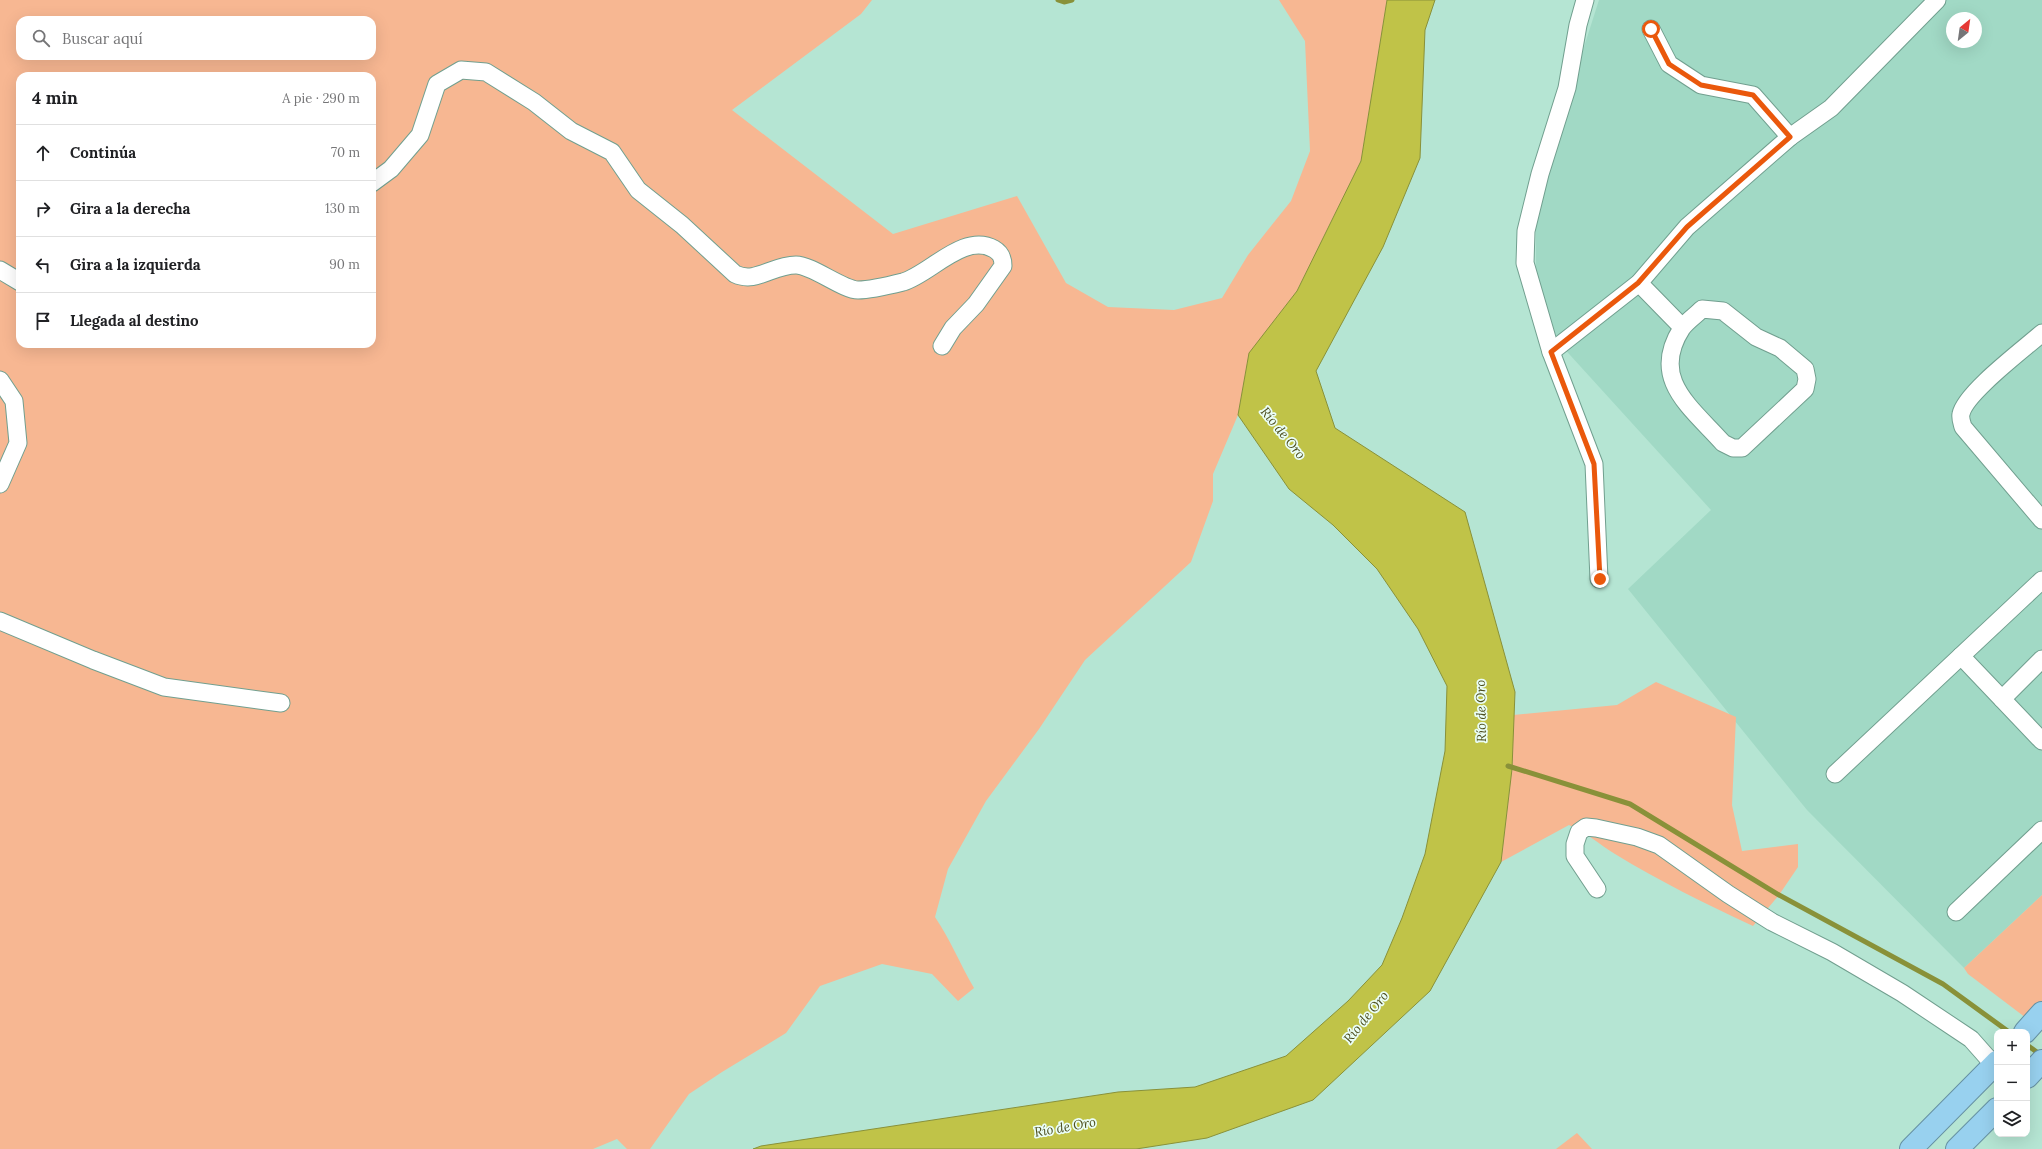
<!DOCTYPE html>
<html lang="es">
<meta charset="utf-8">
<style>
body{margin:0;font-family:Lora,serif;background:#f2f2f2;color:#202124}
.controls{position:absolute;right:12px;bottom:12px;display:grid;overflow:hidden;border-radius:8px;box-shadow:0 4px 16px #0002}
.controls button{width:36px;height:36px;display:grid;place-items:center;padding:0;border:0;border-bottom:1px solid #e0e0e0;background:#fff;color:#202124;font:20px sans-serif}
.compass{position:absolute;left:1946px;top:12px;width:36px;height:36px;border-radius:50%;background:#fff;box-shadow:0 4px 16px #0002;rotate:29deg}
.stop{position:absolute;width:12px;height:12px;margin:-9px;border:3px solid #ea580c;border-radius:50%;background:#fff}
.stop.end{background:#ea580c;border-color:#fff;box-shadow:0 1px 4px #0008}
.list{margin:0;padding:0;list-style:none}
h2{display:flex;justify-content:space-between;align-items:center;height:52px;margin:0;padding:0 16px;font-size:17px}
h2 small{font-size:13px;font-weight:400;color:#757577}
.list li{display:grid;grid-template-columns:26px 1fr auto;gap:12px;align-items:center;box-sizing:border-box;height:56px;padding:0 16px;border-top:1px solid #e0e0e0}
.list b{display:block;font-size:15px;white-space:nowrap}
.list em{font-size:13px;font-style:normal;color:#757577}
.icon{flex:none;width:22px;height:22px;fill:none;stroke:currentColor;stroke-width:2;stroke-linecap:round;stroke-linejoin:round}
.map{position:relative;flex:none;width:2042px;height:1149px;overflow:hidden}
.search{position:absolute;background:#fff;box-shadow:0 4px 16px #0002;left:16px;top:16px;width:360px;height:44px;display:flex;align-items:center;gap:10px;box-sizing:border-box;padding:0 14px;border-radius:12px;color:#757577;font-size:15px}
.panel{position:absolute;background:#fff;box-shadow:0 4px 16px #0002;left:16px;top:72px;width:360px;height:276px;border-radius:12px}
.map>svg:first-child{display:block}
.built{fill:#a1d9c5;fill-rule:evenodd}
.green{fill:#f7b792;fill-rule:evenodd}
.water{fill:#c0c348;stroke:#899139}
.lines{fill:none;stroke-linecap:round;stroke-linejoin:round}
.stream{stroke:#899139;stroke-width:5}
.minor-casing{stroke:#719f8f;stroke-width:19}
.highway-casing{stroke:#6691a3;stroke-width:24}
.minor{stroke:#fff;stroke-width:17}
.highway{stroke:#98d1ef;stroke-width:22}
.route{stroke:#ea580c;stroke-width:5}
.labels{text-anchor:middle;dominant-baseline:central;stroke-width:3.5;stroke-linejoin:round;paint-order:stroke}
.water-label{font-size:13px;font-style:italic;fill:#4e4f1e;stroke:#ebfef7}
</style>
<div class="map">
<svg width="2042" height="1149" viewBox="0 0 2042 1149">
<rect width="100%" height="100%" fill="#b5e5d3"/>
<path class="built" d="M1599,0H2042V895L1964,968L1807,810L1628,589L1711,510L1560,344L1536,290V197ZM1952,18H1976V42H1952Z"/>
<g class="green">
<path d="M0,0H872L861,14L732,110L893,234L1017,196L1066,283L1108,307L1174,310L1222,298L1248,255L1291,201L1310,151L1305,41L1279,0H1387L1361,161L1297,291L1249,354L1238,415L1213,474V501L1191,562L1085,660L1039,729L986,801L948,869L935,917C950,939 960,964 974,988L958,1001L932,974L882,964L820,986L786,1033L722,1072L689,1094L650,1149H627L617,1139L593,1149H0ZM20,20H372V56H20ZM20,76H372V344H20Z"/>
<path d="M1656,682L1736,717L1732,805L1742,851L1798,844V867L1779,895L1753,926C1706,904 1659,881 1615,854C1599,844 1587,833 1569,825L1501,862L1512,769L1513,715L1617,705Z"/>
<path d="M2042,895V1030L1968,974L1964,968Z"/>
<path d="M1577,1133L1592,1149H1556Z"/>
</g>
<path class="water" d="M1387,0H1435L1425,30L1420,158L1383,247L1316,371L1335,428L1465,512L1515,692L1512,769L1501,862L1430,991L1313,1100L1207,1138L1136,1149H753L761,1146L1118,1092L1195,1087L1286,1056L1348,1001L1382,965L1402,918L1425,854L1445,751L1447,686L1418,629L1377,569L1333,525L1289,489L1238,415L1249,353L1297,291L1361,161Z"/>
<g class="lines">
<g class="stream">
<path d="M1058,0L1064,2L1072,0"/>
<path d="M1508,766L1630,804L1779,895L1943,984L2009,1032"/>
<path d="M2027,1045L2041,1055"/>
</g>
<defs>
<g id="minor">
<path d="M1585,0L1578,25L1567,88L1540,174L1526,231L1525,263L1551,352L1594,464L1599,579"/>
<path d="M1651,29L1669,64L1701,85L1753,95L1790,137"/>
<path d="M372,183L391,169L420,135L437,84L461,70L486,72L534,102L571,131L612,152L638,190L682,225L735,274C756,284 772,265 796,265C812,265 843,290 858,290C870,290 891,285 903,282C930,274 964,232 994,249C1001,253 1003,258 1003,266L976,304L953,328L942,346"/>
<path d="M0,270L20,282"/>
<path d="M1639,283L1682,327"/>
<path d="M1702,309L1723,311L1756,337L1780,348L1805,369L1807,379L1805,389L1742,448H1733L1723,443C1691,407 1649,379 1682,328C1687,321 1696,315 1702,309Z"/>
<path d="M2042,333C2024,349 1965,393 1961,414C1960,418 1962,423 1963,427L2042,520"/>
<path d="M1551,352L1639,283L1687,227L1790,137L1831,108L1937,0"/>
<path d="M0,380L14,401L18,443L0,484"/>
<path d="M0,621L93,660L164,687L281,703"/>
<path d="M1961,656L2042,741"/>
<path d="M2002,699L2042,659"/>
<path d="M1835,774L2042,580"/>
<path d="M1597,889L1575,856V844L1579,832L1586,827L1596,828L1637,837L1659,845L1728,894L1772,922L1832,952L1902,993L1971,1039L1994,1065"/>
<path d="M1956,912L2042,830"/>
</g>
<g id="highway">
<path d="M2025,1032L2042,1013"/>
<path d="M2027,1077L2042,1061"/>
<path d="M1911,1149L1997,1062"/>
<path d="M1957,1149L1997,1109"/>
</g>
</defs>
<use href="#minor" class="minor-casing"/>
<use href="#highway" class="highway-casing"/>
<use href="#minor" class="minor"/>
<use href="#highway" class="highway"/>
</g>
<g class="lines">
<path class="route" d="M1600,579L1594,464L1551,352L1638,283L1687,227L1790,137L1753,95L1701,85L1669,64L1651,29"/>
</g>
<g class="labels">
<g class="water-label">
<text transform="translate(1283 433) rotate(51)">Río de Oro</text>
<text transform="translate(1481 711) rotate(-91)">Río de Oro</text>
<text transform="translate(1366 1017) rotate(-51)">Río de Oro</text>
<text transform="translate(1065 1127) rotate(-10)">Río de Oro</text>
</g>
</g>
</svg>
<div class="controls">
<button>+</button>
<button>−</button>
<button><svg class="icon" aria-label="layers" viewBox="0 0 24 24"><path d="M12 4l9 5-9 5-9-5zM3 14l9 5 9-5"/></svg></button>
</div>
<svg class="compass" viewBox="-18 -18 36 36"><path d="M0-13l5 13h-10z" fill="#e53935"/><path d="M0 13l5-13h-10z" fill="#757577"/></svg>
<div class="stop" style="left:1651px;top:29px"></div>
<div class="stop end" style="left:1600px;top:579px"></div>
<div class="search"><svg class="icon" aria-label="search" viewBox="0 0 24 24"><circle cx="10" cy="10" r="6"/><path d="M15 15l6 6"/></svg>Buscar aquí</div>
<section class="panel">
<h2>4 min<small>A pie · 290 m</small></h2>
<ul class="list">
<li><svg class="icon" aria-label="ahead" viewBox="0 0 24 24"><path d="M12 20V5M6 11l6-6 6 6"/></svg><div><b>Continúa</b></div><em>70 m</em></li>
<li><svg class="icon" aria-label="right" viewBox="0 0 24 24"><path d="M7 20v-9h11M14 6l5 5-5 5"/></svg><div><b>Gira a la derecha</b></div><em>130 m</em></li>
<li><svg class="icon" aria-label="left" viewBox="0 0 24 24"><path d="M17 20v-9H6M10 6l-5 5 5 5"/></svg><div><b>Gira a la izquierda</b></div><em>90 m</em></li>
<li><svg class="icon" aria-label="arrive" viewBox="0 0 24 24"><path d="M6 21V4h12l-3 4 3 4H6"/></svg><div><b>Llegada al destino</b></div></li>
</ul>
</section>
</div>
